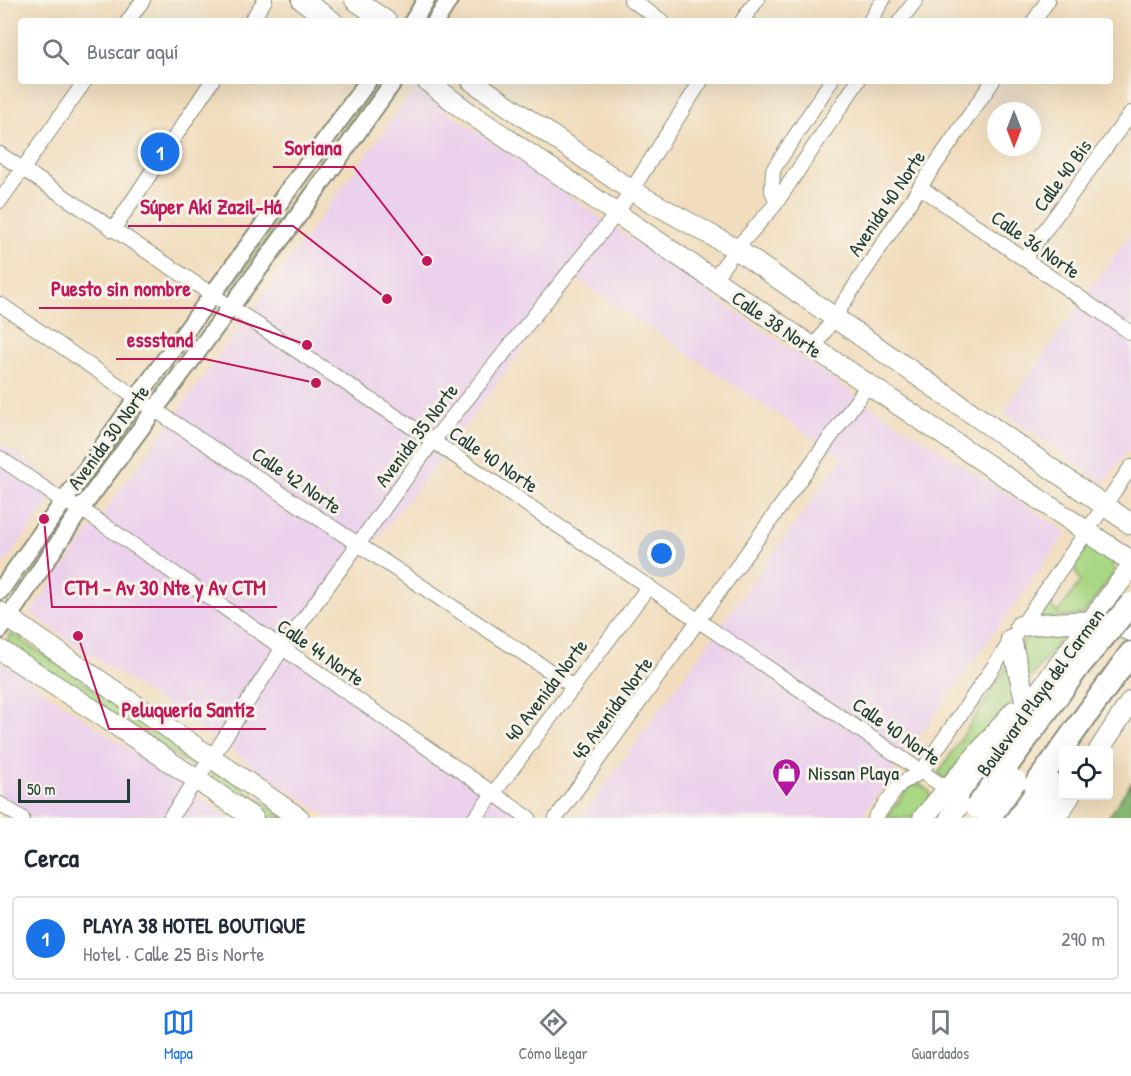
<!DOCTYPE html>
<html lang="es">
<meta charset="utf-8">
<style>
body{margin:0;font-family:"Patrick Hand",sans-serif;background:#f6f6f7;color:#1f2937}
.controls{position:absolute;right:18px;bottom:18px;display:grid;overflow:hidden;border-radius:6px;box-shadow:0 6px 24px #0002}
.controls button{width:54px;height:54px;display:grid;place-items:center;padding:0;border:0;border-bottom:2px solid #e0e1e3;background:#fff;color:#1f2937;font:30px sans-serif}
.compass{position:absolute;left:987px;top:102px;width:54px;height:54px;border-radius:50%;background:#fff;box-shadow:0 6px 24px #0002;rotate:180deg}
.scale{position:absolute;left:18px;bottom:15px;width:112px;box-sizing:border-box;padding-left:6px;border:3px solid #1f3d34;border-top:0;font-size:16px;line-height:21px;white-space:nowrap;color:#1f3d34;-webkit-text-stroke:4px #f7f3e8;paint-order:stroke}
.you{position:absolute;left:662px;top:554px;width:21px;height:21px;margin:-15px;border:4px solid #fff;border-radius:50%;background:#1a73e8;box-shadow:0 0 0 9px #1a73e833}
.badge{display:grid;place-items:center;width:39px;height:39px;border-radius:50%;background:#1a73e8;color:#fff;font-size:20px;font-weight:700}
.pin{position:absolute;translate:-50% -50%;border:3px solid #fff;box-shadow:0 2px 6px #0006}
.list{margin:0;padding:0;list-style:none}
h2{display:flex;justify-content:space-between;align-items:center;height:78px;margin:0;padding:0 24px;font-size:26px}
h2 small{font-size:20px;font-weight:400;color:#747a83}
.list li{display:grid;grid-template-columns:39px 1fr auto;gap:18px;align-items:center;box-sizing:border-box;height:84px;margin:0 12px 12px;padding:0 12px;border:2px solid #e0e1e3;border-radius:6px}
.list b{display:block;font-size:22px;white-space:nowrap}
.list p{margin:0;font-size:20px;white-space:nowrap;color:#747a83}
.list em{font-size:20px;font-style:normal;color:#747a83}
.icon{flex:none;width:33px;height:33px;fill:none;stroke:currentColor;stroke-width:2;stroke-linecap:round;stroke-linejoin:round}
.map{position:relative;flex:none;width:1131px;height:818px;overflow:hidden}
.search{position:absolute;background:#fff;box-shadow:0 6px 24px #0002;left:18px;right:18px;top:18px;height:66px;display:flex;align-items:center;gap:15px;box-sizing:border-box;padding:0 21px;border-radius:6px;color:#747a83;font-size:22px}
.sheet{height:174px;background:#fff}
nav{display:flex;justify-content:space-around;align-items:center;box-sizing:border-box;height:84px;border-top:2px solid #e0e1e3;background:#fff;font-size:16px;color:#747a83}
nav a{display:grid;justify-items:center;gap:3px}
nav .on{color:#1a73e8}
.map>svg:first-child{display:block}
.built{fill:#ebd1ec}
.green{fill:#aad784;stroke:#648a5c;stroke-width:1.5}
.forest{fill:#87b872;stroke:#537a53;stroke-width:1.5}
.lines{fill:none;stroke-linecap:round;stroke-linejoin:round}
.minor-casing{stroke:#888d78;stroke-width:16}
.tertiary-casing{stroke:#888d78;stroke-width:20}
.secondary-casing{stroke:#888d78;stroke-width:22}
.trunk-casing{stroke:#888d78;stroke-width:26}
.minor{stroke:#fff;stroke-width:14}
.tertiary{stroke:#fff;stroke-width:16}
.secondary{stroke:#fff;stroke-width:20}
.trunk{stroke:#fff;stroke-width:22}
.trunk-bridge-casing{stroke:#888d78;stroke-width:26;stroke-linecap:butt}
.trunk-bridge{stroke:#fff;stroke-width:22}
.labels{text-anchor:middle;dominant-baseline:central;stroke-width:6;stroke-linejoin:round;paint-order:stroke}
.street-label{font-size:20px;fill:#1f3d34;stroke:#f7f3e8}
.poi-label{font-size:20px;fill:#1f3d34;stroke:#f7f3e8;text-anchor:start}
.leader{fill:none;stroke:#c2185b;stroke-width:2}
.callout-dot{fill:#c2185b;stroke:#f7f3e8;stroke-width:2}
.callout-label{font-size:21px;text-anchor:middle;font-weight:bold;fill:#c2185b;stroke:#f7f3e8;stroke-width:6;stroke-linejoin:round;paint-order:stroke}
</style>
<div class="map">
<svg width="1131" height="818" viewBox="0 0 1131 818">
<rect width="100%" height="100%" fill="#f7f3e8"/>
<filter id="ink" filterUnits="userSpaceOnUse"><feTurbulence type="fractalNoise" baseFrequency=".0167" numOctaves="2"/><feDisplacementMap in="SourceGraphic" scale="12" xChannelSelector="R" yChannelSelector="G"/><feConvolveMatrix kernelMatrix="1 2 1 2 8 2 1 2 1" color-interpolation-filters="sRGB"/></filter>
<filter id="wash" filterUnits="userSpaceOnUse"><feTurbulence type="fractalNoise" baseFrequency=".008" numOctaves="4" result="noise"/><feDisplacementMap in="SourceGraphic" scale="24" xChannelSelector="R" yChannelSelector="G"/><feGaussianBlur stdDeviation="1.35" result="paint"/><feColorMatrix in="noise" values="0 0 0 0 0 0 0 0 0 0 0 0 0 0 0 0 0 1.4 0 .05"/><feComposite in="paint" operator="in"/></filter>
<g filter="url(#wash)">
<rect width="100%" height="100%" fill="#f1ddbd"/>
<g class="built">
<path d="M415,89L877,410L1067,532L860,818H581L843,458L575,278L445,453L294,644L526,818H330L30,613Z"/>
<path d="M1131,233V446L1104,483L1003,412Z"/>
<path d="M0,443L62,486L0,569Z"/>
<path d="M0,661L229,818H33L0,796Z"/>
</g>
<g class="green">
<path d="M378,81H383L314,177H312L311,174Z"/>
<path d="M299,191L303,193L295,203L231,289H228Z"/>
<path d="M1090,543L1112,558L1115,572L1083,615L1039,619L1049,604L1058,613L1080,582L1074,565Z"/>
<path d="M1069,628L1026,684L1019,649L1031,631Z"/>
<path d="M9,635H14L193,756L195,762L193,767L7,643Z"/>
<path d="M1010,663L1017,695L945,779L938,774Z"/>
<path d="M219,772L286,818H267L214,782L211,778L214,773Z"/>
<path d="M912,783L920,785L930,792L929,801L915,818H886Z"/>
</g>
<path class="forest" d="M1131,783V818H1108Z"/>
</g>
<g filter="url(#ink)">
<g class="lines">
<defs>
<g id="minor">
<path d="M631,0L662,21"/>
<path d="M128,21L143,0"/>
<path d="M251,21L265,0"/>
<path d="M742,21L757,0"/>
<path d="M870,21L883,0"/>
<path d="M900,21L916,0"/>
<path d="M1034,21L1048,0"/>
<path d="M0,154L433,441L953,793"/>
<path d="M920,187L1131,333"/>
<path d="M0,201L85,81"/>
<path d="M777,202L772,191L773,170L831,81"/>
<path d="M113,230L212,81"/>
<path d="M1024,259L1131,113"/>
<path d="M713,280L736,249L774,206L858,81"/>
<path d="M0,304L137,398L574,687"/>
<path d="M814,348L920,187L993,81"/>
<path d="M0,458L63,501L81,509L529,818"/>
<path d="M0,804L22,818"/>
<path d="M170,818L212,757L282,649L433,441L617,213L701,81"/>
<path d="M475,818L649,586"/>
<path d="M556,818L868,385"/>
<path d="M875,818L900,784L921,772L1131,467"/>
</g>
<g id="tertiary">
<path d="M413,21L426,0"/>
<path d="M436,21L449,0"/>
<path d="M0,591L137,398L368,81"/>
<path d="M0,630L81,509L293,223L394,81"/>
</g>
<g id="secondary">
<path d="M302,0L332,21"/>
<path d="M355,0L386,21"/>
<path d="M427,81L465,110L814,348L1131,561"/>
<path d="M472,81L632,191L736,249L1131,524"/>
<path d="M0,612L299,818"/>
<path d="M1020,626C1057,623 1095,616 1131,631"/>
<path d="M0,650L98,713L253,818"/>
<path d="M1099,750L1131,701"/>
<path d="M923,818L1014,711L1027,708L1011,639"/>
<path d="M950,818L1027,708L1131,567"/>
<path d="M1055,818L1070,796"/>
</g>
<g id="trunk">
<path d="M1012,818L1131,653"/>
<path d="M1031,818L1054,785"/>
</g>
</defs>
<use href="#minor" class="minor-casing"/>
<use href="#tertiary" class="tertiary-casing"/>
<use href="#secondary" class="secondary-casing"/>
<use href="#trunk" class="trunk-casing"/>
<use href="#minor" class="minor"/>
<use href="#tertiary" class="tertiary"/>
<use href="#secondary" class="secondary"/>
<use href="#trunk" class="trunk"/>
<defs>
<g id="trunk-bridge">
<path d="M977,807L1079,666L1131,604"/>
<path d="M989,818L1015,781"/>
</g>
</defs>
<use href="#trunk-bridge" class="trunk-bridge-casing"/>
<use href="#trunk-bridge" class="trunk-bridge"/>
</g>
</g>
<defs>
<symbol id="shop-pin" viewBox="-11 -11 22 30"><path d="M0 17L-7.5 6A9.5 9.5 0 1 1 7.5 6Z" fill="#b5179e" stroke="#f7f3e8"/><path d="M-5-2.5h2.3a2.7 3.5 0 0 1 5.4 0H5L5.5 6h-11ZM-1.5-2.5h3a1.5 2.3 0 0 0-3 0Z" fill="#fff"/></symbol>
</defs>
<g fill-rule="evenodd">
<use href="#shop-pin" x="770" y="756" width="33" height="45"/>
</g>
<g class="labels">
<g class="street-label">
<text transform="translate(1062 175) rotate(-54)">Calle 40 Bis</text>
<text transform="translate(886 203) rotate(-56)">Avenida 40 Norte</text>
<text transform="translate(1036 244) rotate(35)">Calle 36 Norte</text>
<text transform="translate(777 324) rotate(34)">Calle 38 Norte</text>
<text transform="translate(416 435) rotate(-53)">Avenida 35 Norte</text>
<text transform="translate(108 437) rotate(-54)">Avenida 30 Norte</text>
<text transform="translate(494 459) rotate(34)">Calle 40 Norte</text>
<text transform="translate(297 480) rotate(34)">Calle 42 Norte</text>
<text transform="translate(321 652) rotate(35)">Calle 44 Norte</text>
<text transform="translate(546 690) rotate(-53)">40 Avenida Norte</text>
<text transform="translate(1040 692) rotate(-54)">Boulevard Playa del Carmen</text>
<text transform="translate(612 708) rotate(-54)">45 Avenida Norte</text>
<text transform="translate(897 731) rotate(35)">Calle 40 Norte</text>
</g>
<g class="poi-label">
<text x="808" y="772">Nissan Playa</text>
</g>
</g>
<path class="leader" d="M427 261L354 167H273M387 299L293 226H128M307 345L203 308H39M316 383L205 359H116M44 519L52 607H277M78 636L109 729H266"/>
<g class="callout-dot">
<circle cx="427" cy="261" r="6"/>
<circle cx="387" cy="299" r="6"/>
<circle cx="307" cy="345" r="6"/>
<circle cx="316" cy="383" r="6"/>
<circle cx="44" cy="519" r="6"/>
<circle cx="78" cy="636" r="6"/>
</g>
<g class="callout-label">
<text x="313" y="155">Soriana</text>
<text x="211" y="214">Súper Akí Zazil-Há</text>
<text x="121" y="296">Puesto sin nombre</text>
<text x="160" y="347">essstand</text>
<text x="165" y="595">CTM - Av 30 Nte y Av CTM</text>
<text x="188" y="717">Peluquería Santíz</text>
</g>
</svg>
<div class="controls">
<button><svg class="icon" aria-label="locate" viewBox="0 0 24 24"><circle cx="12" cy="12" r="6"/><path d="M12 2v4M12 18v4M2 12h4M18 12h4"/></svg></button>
</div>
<svg class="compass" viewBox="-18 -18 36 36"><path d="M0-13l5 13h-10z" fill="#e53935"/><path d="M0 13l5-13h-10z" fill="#747a83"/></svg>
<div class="scale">50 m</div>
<div class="you"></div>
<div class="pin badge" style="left:160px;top:152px">1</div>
<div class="search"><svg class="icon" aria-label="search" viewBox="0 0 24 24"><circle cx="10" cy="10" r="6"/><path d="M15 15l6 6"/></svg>Buscar aquí</div>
</div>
<section class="sheet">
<h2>Cerca<small></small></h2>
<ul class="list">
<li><span class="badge">1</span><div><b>PLAYA 38 HOTEL BOUTIQUE</b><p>Hotel · Calle 25 Bis Norte</p></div><em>290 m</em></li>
</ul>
</section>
<nav>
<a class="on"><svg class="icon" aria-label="map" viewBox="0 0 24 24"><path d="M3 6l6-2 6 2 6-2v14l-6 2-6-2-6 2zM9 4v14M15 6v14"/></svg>Mapa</a>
<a><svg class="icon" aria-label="directions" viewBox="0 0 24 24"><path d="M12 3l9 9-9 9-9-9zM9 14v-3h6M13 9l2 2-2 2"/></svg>Cómo llegar</a>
<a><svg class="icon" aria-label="saved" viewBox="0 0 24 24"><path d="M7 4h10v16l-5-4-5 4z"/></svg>Guardados</a>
</nav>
